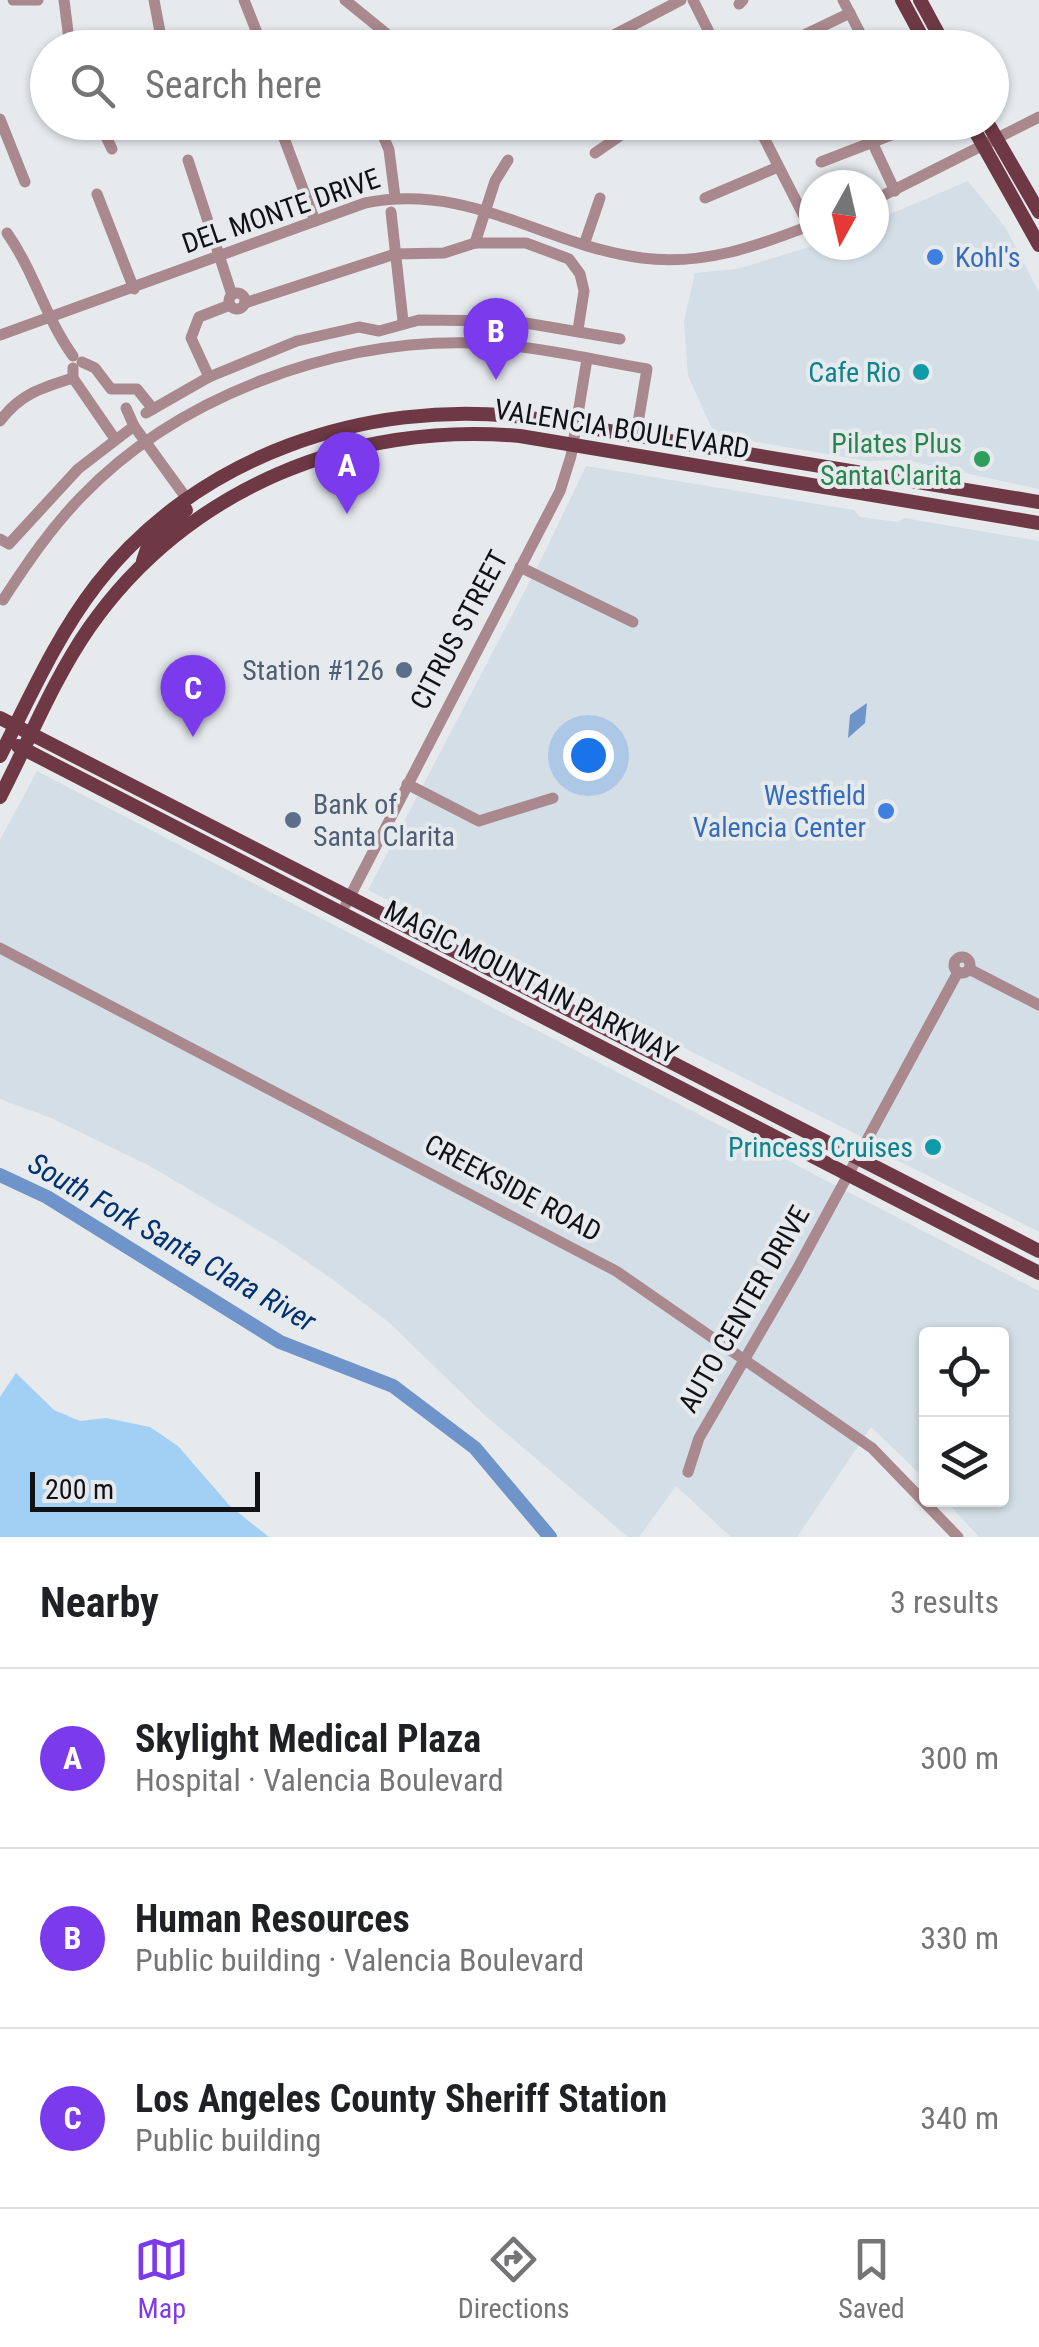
<!DOCTYPE html>
<meta charset="utf-8">
<style>
body{margin:0;font-family:"Roboto Condensed",sans-serif;background:#f6f6f6;color:#202124}
.controls{position:absolute;right:30px;bottom:30px;display:grid;overflow:hidden;border-radius:10px;box-shadow:0 2px 8px #0004}
.controls button{width:90px;height:90px;display:grid;place-items:center;padding:0;border:0;border-bottom:2px solid #e0e0e0;background:#fff;color:#202124;font:50px sans-serif}
.compass{position:absolute;left:799px;top:170px;width:90px;height:90px;border-radius:50%;background:#fff;box-shadow:0 2px 8px #0004;rotate:188deg}
.scale{position:absolute;left:30px;bottom:25px;width:230px;box-sizing:border-box;padding-left:10px;border:5px solid #111213;border-top:0;font-size:28px;line-height:35px;white-space:nowrap;color:#111213;-webkit-text-stroke:8px #e6eaed;paint-order:stroke}
.you{position:absolute;left:588px;top:755px;width:35px;height:35px;margin:-25px;border:8px solid #fff;border-radius:50%;background:#1a73e8;box-shadow:0 0 0 15px #1a73e833}
.badge{display:grid;place-items:center;width:65px;height:65px;border-radius:50%;background:#7c3aed;color:#fff;font-size:32px;font-weight:700}
.pin{position:absolute;translate:-50% -82px;filter:drop-shadow(0 2px 5px #0008)}
.pin::after{content:'';position:absolute;top:52px;width:35px;height:30px;background:inherit;clip-path:polygon(0 0,100% 0,50% 100%)}
.list{margin:0;padding:0;list-style:none}
h2{display:flex;justify-content:space-between;align-items:center;height:130px;margin:0;padding:0 40px;font-size:42px}
h2 small{font-size:32px;font-weight:400;color:#757577}
.list li{display:grid;grid-template-columns:65px 1fr auto;gap:30px;align-items:center;box-sizing:border-box;height:180px;padding:0 40px;border-top:2px solid #e0e0e0}
.list b{display:block;font-size:38px;white-space:nowrap}
.list p{margin:0;font-size:32px;white-space:nowrap;color:#757577}
.list em{font-size:32px;font-style:normal;color:#757577}
.icon{flex:none;width:55px;height:55px;fill:none;stroke:currentColor;stroke-width:2;stroke-linecap:round;stroke-linejoin:round}
.map{position:relative;flex:none;width:1039px;height:1537px;overflow:hidden}
.search{position:absolute;background:#fff;box-shadow:0 2px 8px #0004;left:30px;right:30px;top:30px;height:110px;display:flex;align-items:center;gap:25px;box-sizing:border-box;padding:0 35px;border-radius:55px;color:#757577;font-size:38px}
.sheet{height:670px;background:#fff}
nav{display:flex;justify-content:space-around;align-items:center;box-sizing:border-box;height:140px;border-top:2px solid #e0e0e0;background:#fff;font-size:28px;color:#757577}
nav a{display:grid;justify-items:center;gap:5px}
nav .on{color:#7c3aed}
.map>svg:first-child{display:block}
.built{fill:#d3dee6}
.green{fill:#a1d0f4}
.water{fill:#6e94c9}
.lines{fill:none;stroke-linecap:round;stroke-linejoin:round}
.river{stroke:#6e94c9;stroke-width:14}
.minor{stroke:#a9888e;stroke-width:11}
.major{stroke:#6e3945;stroke-width:14}
.shop-dot{fill:#3f7fe0;stroke:#e6eaed;stroke-width:4}
.culture-dot{fill:#0f9aa8;stroke:#e6eaed;stroke-width:4}
.leisure-dot{fill:#2e9e5b;stroke:#e6eaed;stroke-width:4}
.service-dot{fill:#5c6f8a;stroke:#e6eaed;stroke-width:4}
.labels{text-anchor:middle;dominant-baseline:central;stroke-width:8;stroke-linejoin:round;paint-order:stroke}
.street-label{font-size:28px;fill:#111213;stroke:#e6eaed}
.shop-label{font-size:28px;fill:#366cbe;stroke:#e6eaed;text-anchor:start}
.culture-label{font-size:28px;fill:#0d838f;stroke:#e6eaed;text-anchor:end}
.leisure-label{font-size:28px;fill:#27864d;stroke:#e6eaed;text-anchor:end}
.service-label{font-size:28px;fill:#4e5e75;stroke:#e6eaed;text-anchor:end}
.water-label{font-size:30px;font-style:italic;fill:#003170;stroke:#e6eaed}
</style>
<div class="map">
<svg width="1039" height="1537" viewBox="0 0 1039 1537">
<rect width="100%" height="100%" fill="#e6eaed"/>
<g class="built">
<path d="M968,181L1005,227L1039,292V489L905,460L868,461L715,435L688,376L684,321L695,273L737,269L816,245H874V221Z"/>
<path d="M586,466L854,510L860,517L898,522L904,518L1039,541V1232L885,1154L882,1147L368,890L540,562Z"/>
<path d="M37,771L1039,1291V1537H979L945,1500H1002V1334H926V1480L871,1427L797,1537H731L676,1486L639,1537H628L480,1411L391,1324L332,1279L275,1240L150,1166L51,1118L0,1099V840Z"/>
</g>
<path class="green" d="M16,1373L54,1410L80,1421L106,1418L150,1427L178,1446L230,1506L269,1537H0V1397Z"/>
<path class="water" d="M867,703L865,723L848,738L850,715Z"/>
<g class="lines">
<path class="river" d="M0,1175L47,1197L280,1342L393,1386L475,1448L550,1537"/>
<g class="minor">
<path d="M13,0H38"/>
<path d="M64,0L70,48"/>
<path d="M154,0L163,48"/>
<path d="M244,0L263,48"/>
<path d="M345,0L393,39"/>
<path d="M693,0L717,48"/>
<path d="M843,0L868,48"/>
<path d="M739,4L743,0"/>
<path d="M589,48L681,0"/>
<path d="M777,48L850,13"/>
<path d="M0,119L25,182"/>
<path d="M99,122L112,149"/>
<path d="M756,122L809,226"/>
<path d="M379,126L389,150L395,197"/>
<path d="M281,130L315,221"/>
<path d="M873,144L895,191"/>
<path d="M595,153L640,122"/>
<path d="M188,160L232,295"/>
<path d="M821,162L904,130L907,122"/>
<path d="M97,194L134,289"/>
<path d="M705,198L778,167"/>
<path d="M874,200L1039,117"/>
<path d="M391,212L403,321"/>
<path d="M7,233C35,273 45,317 73,356"/>
<path d="M585,242L600,198"/>
<path d="M475,243L495,181L508,160"/>
<circle cx="237" cy="301" r="8"/>
<path d="M245,303L395,254L444,253L475,243H526L569,259L580,274L584,291L578,330"/>
<path d="M0,335L365,203C471,182 542,245 642,258C703,266 758,246 814,224"/>
<path d="M82,362L95,368L111,389H137L153,409"/>
<path d="M73,368V378L115,439"/>
<path d="M209,377L191,338L199,317L230,305"/>
<path d="M126,408L134,426L187,499"/>
<path d="M146,413L209,377L297,341L359,327L379,331L419,320L514,321L620,339"/>
<path d="M0,421C20,394 41,388 73,378"/>
<path d="M0,539L9,544L78,469L134,426"/>
<path d="M520,567L633,622"/>
<path d="M3,600C27,563 51,528 81,497C179,395 335,339 474,343C532,345 590,359 647,369L636,435"/>
<path d="M407,784L479,821L553,798"/>
<path d="M346,904L560,491L571,456L587,359"/>
<path d="M0,948L616,1271L872,1448L958,1537"/>
<circle cx="962" cy="965" r="8"/>
<path d="M969,969L1039,1005"/>
<path d="M688,1472L699,1438L797,1269L958,972"/>
</g>
<g class="major">
<path d="M902,0L928,48"/>
<path d="M920,0L946,48"/>
<path d="M970,122L1039,245"/>
<path d="M987,122L1039,212"/>
<path d="M143,561L148,546L186,510"/>
<path d="M0,718L1039,1251"/>
<path d="M18,746L1039,1273"/>
<path d="M0,756C30,697 56,637 97,584C198,455 365,399 524,417L1039,502"/>
<path d="M0,797C29,741 53,680 89,628C186,488 353,421 520,436L1039,523"/>
</g>
</g>
<g class="shop-dot">
<circle cx="935" cy="257" r="10"/>
<circle cx="886" cy="811" r="10"/>
</g>
<g class="culture-dot">
<circle cx="921" cy="372" r="10"/>
<circle cx="933" cy="1147" r="10"/>
</g>
<circle class="leisure-dot" cx="982" cy="459" r="10"/>
<g class="service-dot">
<circle cx="404" cy="670" r="10"/>
<circle cx="293" cy="820" r="10"/>
</g>
<g class="labels">
<g class="street-label">
<text transform="translate(281 211) rotate(-19)">DEL MONTE DRIVE</text>
<text transform="translate(622 429) rotate(9)">VALENCIA BOULEVARD</text>
<text transform="translate(459 630) rotate(-62)">CITRUS STREET</text>
<text transform="translate(531 982) rotate(27)">MAGIC MOUNTAIN PARKWAY</text>
<text transform="translate(513 1188) rotate(28)">CREEKSIDE ROAD</text>
<text transform="translate(744 1309) rotate(-60)">AUTO CENTER DRIVE</text>
</g>
<g class="shop-label">
<text x="955" y="257">Kohl's</text>
<text x="866" y="795" text-anchor="end">Westfield<tspan x="866" dy="32">Valencia Center</tspan></text>
</g>
<g class="culture-label">
<text x="901" y="372">Cafe Rio</text>
<text x="913" y="1147">Princess Cruises</text>
</g>
<g class="leisure-label">
<text x="962" y="443">Pilates Plus<tspan x="962" dy="32">Santa Clarita</tspan></text>
</g>
<g class="service-label">
<text x="384" y="670">Station #126</text>
<text x="313" y="804" text-anchor="start">Bank of<tspan x="313" dy="32">Santa Clarita</tspan></text>
</g>
<g class="water-label">
<text transform="translate(172 1242) rotate(30)">South Fork Santa Clara River</text>
</g>
</g>
</svg>
<div class="controls">
<button><svg class="icon" aria-label="locate" viewBox="0 0 24 24"><circle cx="12" cy="12" r="6"/><path d="M12 2v4M12 18v4M2 12h4M18 12h4"/></svg></button>
<button><svg class="icon" aria-label="layers" viewBox="0 0 24 24"><path d="M12 4l9 5-9 5-9-5zM3 14l9 5 9-5"/></svg></button>
</div>
<svg class="compass" viewBox="-18 -18 36 36"><path d="M0-13l5 13h-10z" fill="#e53935"/><path d="M0 13l5-13h-10z" fill="#757577"/></svg>
<div class="scale">200 m</div>
<div class="you"></div>
<div class="pin badge" style="left:347px;top:514px">A</div>
<div class="pin badge" style="left:496px;top:380px">B</div>
<div class="pin badge" style="left:193px;top:737px">C</div>
<div class="search"><svg class="icon" aria-label="search" viewBox="0 0 24 24"><circle cx="10" cy="10" r="6"/><path d="M15 15l6 6"/></svg>Search here</div>
</div>
<section class="sheet">
<h2>Nearby<small>3 results</small></h2>
<ul class="list">
<li><span class="badge">A</span><div><b>Skylight Medical Plaza</b><p>Hospital · Valencia Boulevard</p></div><em>300 m</em></li>
<li><span class="badge">B</span><div><b>Human Resources</b><p>Public building · Valencia Boulevard</p></div><em>330 m</em></li>
<li><span class="badge">C</span><div><b>Los Angeles County Sheriff Station</b><p>Public building</p></div><em>340 m</em></li>
</ul>
</section>
<nav>
<a class="on"><svg class="icon" aria-label="map" viewBox="0 0 24 24"><path d="M3 6l6-2 6 2 6-2v14l-6 2-6-2-6 2zM9 4v14M15 6v14"/></svg>Map</a>
<a><svg class="icon" aria-label="directions" viewBox="0 0 24 24"><path d="M12 3l9 9-9 9-9-9zM9 14v-3h6M13 9l2 2-2 2"/></svg>Directions</a>
<a><svg class="icon" aria-label="saved" viewBox="0 0 24 24"><path d="M7 4h10v16l-5-4-5 4z"/></svg>Saved</a>
</nav>
